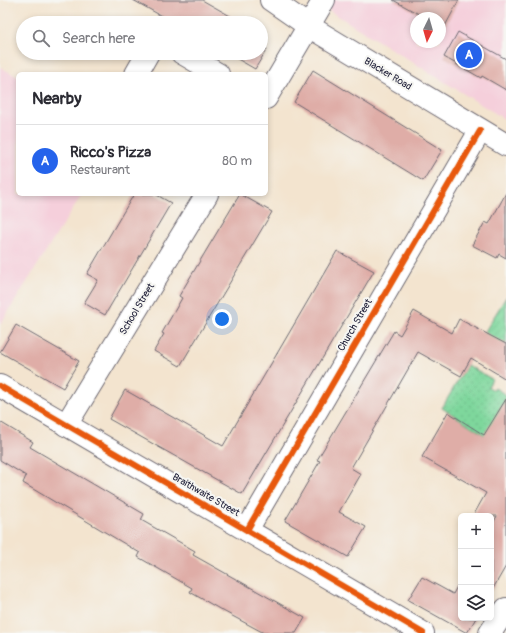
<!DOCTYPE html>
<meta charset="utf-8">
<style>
body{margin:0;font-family:Pangolin,sans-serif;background:#f2f2f3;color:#2b2b33}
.controls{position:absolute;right:12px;bottom:12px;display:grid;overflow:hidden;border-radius:6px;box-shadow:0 2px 6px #0003}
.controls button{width:36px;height:36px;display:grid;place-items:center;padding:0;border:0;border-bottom:1px solid #e1e1e2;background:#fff;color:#2b2b33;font:20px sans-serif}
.compass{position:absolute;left:410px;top:12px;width:36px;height:36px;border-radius:50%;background:#fff;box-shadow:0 2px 6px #0003;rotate:185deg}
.you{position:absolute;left:222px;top:319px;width:14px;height:14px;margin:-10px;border:3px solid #fff;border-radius:50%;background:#1a73e8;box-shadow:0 0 0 6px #1a73e833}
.badge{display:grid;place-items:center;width:26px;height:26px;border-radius:50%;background:#2563eb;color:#fff;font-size:13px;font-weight:700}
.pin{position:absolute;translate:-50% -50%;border:2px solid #fff;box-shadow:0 1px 4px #0006}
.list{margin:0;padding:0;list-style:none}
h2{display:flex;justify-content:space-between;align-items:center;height:52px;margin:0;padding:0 16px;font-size:17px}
h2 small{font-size:13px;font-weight:400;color:#7c7c81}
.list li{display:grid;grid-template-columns:26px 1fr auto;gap:12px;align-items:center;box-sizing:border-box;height:72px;padding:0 16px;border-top:1px solid #e1e1e2}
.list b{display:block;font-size:15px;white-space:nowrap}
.list p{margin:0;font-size:13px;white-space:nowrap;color:#7c7c81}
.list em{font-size:13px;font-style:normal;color:#7c7c81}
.icon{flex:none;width:22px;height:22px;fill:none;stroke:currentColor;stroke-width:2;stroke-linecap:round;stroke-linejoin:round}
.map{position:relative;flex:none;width:506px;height:633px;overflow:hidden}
.search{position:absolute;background:#fff;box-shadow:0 2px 6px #0003;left:16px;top:16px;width:252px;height:44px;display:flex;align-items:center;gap:10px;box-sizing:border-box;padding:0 14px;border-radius:22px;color:#7c7c81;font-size:15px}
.panel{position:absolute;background:#fff;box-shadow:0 2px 6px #0003;left:16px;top:72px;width:252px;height:124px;border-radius:6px}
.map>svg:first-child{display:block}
.built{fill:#f5cfdb;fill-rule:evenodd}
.grass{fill:url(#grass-dots);stroke:#507c6c}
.garden{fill:url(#garden-furrows);stroke:#507c6c}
.building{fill:#dfada7}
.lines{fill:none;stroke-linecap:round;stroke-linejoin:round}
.minor-casing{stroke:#6b666f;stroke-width:24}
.major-casing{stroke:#6b666f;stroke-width:24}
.minor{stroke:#fff;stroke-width:22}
.major{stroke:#fff;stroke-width:22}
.cycleway-casing{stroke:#f6f6f2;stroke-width:8}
.cycleway{stroke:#e8590c;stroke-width:6}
.labels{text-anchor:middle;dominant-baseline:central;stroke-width:4;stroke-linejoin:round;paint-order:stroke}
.street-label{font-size:10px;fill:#22223b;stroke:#f6f6f2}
</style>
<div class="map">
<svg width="506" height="633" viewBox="0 0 506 633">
<defs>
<pattern id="grass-dots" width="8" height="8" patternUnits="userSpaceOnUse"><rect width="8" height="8" fill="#7ed79c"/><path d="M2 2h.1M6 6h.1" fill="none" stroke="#6db887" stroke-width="1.8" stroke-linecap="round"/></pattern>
<pattern id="garden-furrows" width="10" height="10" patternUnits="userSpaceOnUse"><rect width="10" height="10" fill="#7ed79c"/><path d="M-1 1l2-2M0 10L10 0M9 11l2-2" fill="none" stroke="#6db887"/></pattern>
</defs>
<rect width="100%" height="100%" fill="#f6f6f2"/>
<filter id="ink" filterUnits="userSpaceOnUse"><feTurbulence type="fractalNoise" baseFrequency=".025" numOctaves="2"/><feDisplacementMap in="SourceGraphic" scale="8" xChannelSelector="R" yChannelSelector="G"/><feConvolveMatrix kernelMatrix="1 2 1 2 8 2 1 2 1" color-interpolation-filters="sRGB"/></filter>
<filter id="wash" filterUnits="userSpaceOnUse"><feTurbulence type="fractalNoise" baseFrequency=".012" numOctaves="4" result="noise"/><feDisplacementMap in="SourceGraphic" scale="16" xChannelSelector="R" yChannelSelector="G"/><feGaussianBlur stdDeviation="0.9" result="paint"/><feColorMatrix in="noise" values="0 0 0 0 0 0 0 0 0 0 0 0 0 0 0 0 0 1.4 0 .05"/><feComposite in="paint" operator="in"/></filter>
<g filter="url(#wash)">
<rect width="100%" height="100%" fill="#f3e4cf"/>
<g class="built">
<path d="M312,0H506V120ZM416,18H440V42H416Z"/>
<path d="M0,67L18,77V194H82L0,325Z"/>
</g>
<path class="grass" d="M467,365L492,379L488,387L494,390L495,388L506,395V449L442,408Z"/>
<path class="garden" d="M506,297V355L484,333Z"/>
<g id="blocks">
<g class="building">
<path d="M133,0H202L239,21L238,23H174Z"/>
<path d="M393,0H459L444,28L440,26V18H426Z"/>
<path d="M458,32L506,59V90L482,76L481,78L444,57Z"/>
<path d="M261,45L267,49L255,69L227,53H261Z"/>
<path d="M313,70L442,150L423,181L294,102Z"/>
<path d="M506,193V258L499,254L497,258L472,245L485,222L489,224Z"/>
<path d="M134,194H155L171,203L105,315L84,303L98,280L87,274Z"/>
<path d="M240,194L272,212L180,366L154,351L164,334L162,333L182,298L179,296Z"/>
<path d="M337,251L374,271L242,494L109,419L125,390L223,446Z"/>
<path d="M414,311L452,333L459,319L506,344V379L471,358L461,376L418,352L351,468L361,474L339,512L366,527L348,557L285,521L320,461L317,460L394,331L400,335Z"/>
<path d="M16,325L79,361L63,388L0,352Z"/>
<path d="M506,399V566L491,592V527L497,516H473L486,493L422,457L448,412L484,435Z"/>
<path d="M0,422L33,442L30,447L144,514L141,520L195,551L193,555L305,618L296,633H264L223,611L190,592L192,588L138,557L140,553L23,483L26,476L0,460Z"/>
<path d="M422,577L453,594L461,579V618H476L467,633L408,600Z"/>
</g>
</g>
</g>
<g filter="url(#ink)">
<use href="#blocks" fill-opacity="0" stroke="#6b666f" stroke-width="1"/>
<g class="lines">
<defs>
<g id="minor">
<path d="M182,53L218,74"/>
<path d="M136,74L148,53"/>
<path d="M266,98L324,0"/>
<path d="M0,386L423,633"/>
<path d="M66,425L207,194"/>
<path d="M247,530L480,131"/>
</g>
<g id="major">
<path d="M271,0L310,27L506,145"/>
<path d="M490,633L506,609"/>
</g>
</defs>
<use href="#minor" class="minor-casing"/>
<use href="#major" class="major-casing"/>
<use href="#minor" class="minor"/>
<use href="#major" class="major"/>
<defs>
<g id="cycleway">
<path d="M0,386L423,633"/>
<path d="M247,530L480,131"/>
</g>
</defs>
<use href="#cycleway" class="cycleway-casing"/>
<use href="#cycleway" class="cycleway"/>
</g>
</g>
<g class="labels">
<g class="street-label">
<text transform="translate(388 74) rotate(31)">Blacker Road</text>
<text transform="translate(137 309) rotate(-59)">School Street</text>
<text transform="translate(355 325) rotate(-60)">Church Street</text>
<text transform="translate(206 495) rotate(30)">Braithwaite Street</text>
</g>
</g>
</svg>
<div class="controls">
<button>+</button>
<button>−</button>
<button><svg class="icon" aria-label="layers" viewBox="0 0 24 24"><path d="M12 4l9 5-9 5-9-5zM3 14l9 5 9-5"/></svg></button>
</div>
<svg class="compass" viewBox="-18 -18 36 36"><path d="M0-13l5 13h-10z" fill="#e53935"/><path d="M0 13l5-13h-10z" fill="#7c7c81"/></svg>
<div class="you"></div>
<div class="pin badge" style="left:469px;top:55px">A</div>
<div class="search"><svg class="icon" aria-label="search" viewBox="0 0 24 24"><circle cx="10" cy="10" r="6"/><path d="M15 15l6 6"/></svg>Search here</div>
<section class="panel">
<h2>Nearby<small></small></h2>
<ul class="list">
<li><span class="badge">A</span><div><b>Ricco's Pizza</b><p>Restaurant</p></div><em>80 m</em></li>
</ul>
</section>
</div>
